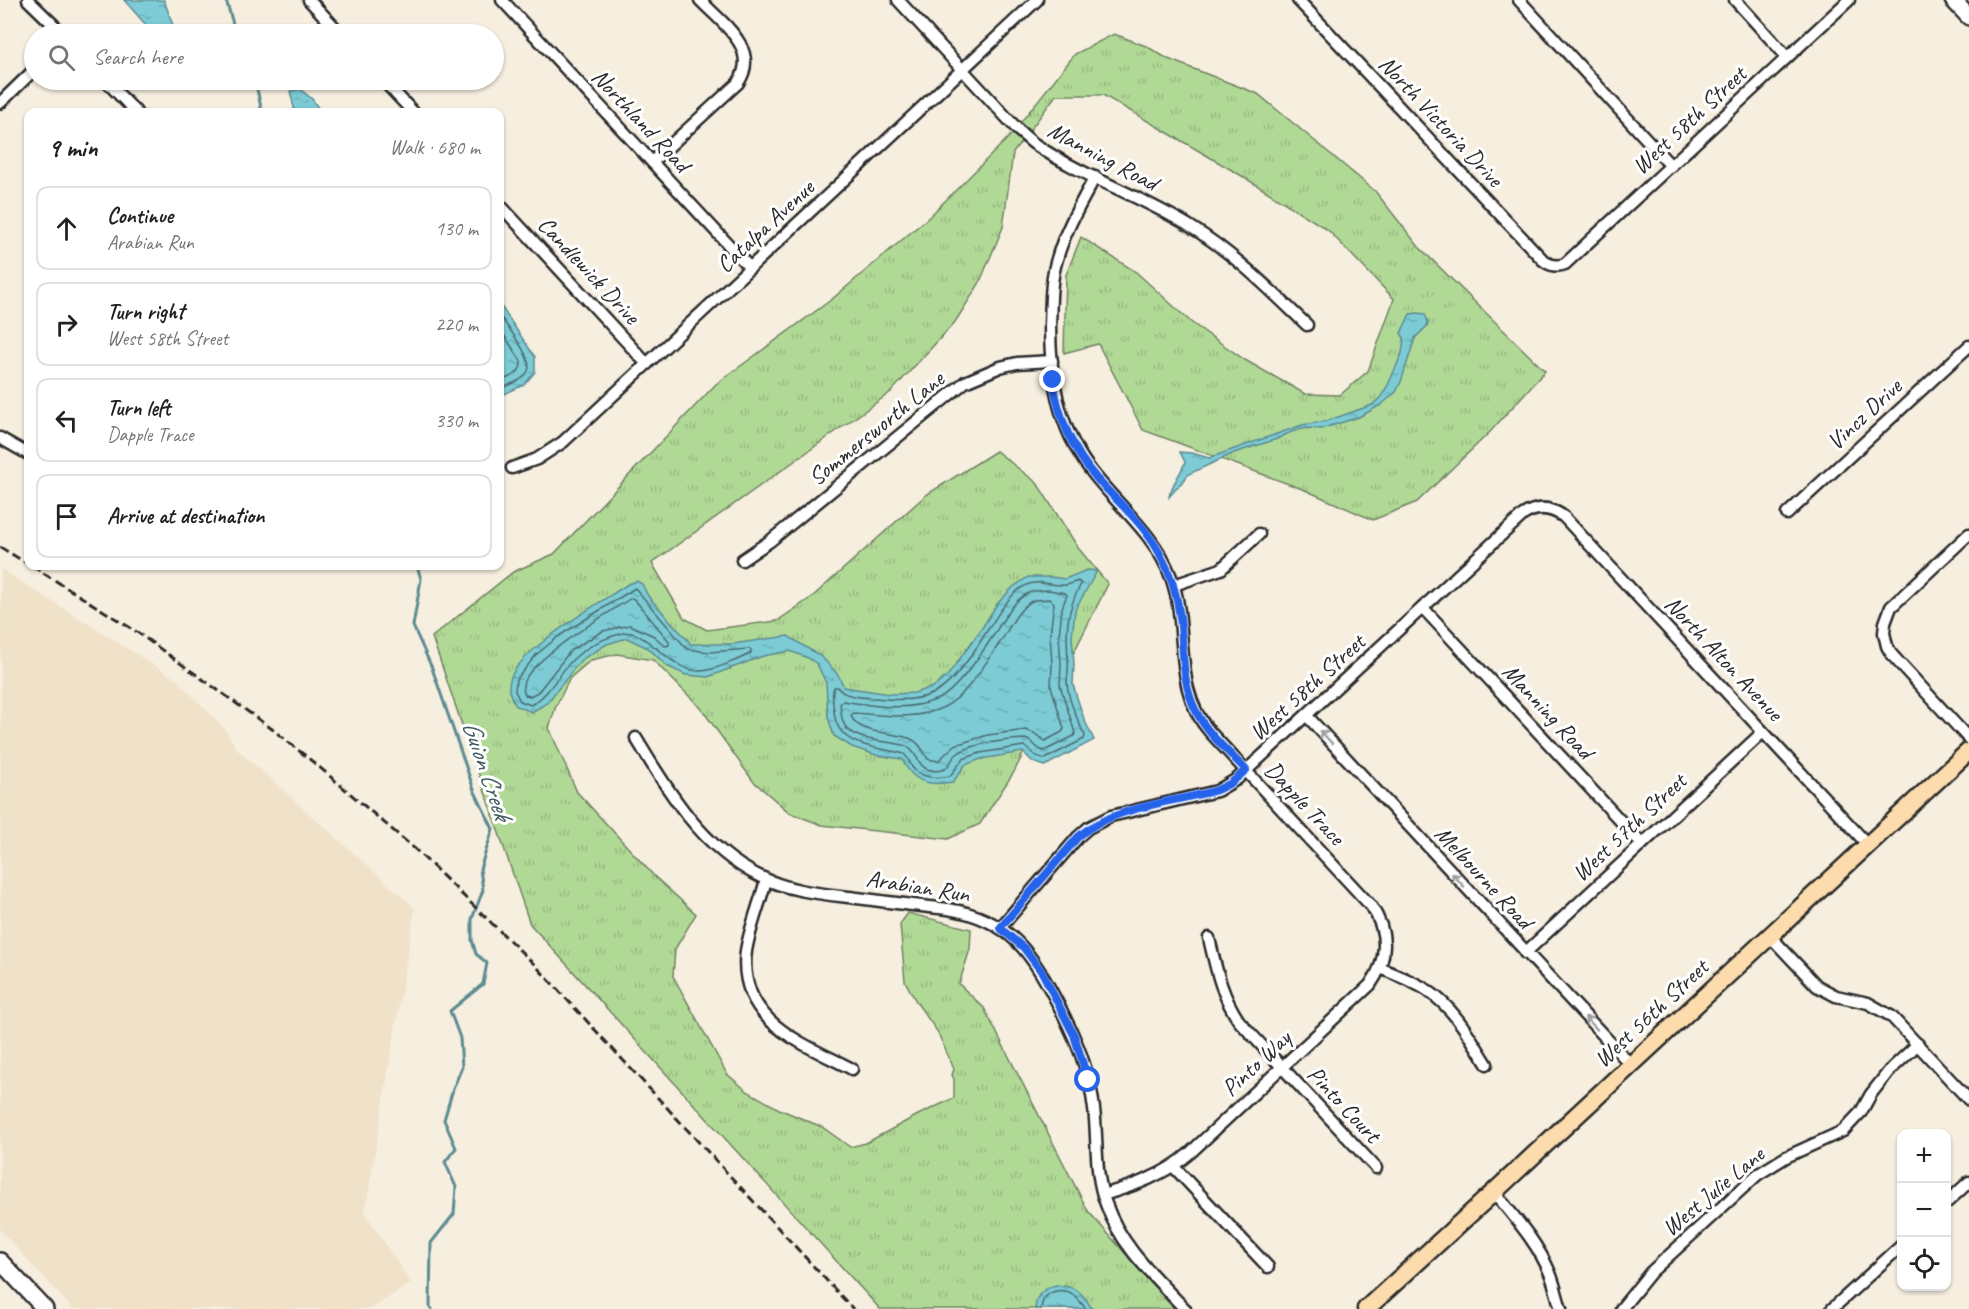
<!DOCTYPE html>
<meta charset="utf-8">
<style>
body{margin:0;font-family:Caveat,sans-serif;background:#f6f6f6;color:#202124}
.controls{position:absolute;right:18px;bottom:18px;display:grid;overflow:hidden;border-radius:12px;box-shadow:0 2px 4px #0004}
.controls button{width:54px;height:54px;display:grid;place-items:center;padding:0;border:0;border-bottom:2px solid #e0e0e0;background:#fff;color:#202124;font:30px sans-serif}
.stop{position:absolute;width:18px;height:18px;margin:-14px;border:4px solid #2563eb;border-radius:50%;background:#fff}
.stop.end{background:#2563eb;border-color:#fff;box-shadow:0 2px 6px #0008}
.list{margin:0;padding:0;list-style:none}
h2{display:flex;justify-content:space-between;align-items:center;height:78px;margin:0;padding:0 24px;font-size:26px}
h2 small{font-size:20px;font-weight:400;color:#757577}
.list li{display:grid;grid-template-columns:39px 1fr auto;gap:18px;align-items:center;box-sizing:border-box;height:84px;margin:0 12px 12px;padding:0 12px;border:2px solid #e0e0e0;border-radius:12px}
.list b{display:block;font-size:22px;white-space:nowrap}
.list p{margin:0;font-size:20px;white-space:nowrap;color:#757577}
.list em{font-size:20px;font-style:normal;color:#757577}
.icon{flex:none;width:33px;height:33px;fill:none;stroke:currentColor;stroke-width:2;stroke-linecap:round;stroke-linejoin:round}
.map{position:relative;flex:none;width:1969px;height:1309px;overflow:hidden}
.search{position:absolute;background:#fff;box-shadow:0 2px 4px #0004;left:24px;top:24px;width:480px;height:66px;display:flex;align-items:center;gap:15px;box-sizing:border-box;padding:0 21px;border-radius:33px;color:#757577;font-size:22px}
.panel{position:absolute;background:#fff;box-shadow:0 2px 4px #0004;left:24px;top:108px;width:480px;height:462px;border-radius:12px}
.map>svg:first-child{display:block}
.built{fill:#f0e2c9}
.grass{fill:url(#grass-tufts);stroke:#6e8260;stroke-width:1.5}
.water{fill:url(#water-ripples);stroke:#5b8b91;stroke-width:1.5}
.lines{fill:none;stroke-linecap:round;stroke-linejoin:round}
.shore{stroke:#4b6b6f;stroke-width:1.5}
.stream{stroke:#5b8b91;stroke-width:3}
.street-casing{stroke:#2b2b2b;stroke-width:15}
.secondary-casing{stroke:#2b2b2b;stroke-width:20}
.primary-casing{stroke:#2b2b2b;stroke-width:21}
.street{stroke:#fff;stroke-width:10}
.secondary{stroke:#fff;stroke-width:15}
.primary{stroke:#fcdcac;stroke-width:16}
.rail{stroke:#2b2b2b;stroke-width:3;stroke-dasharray:9 4.5;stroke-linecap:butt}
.oneway{stroke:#a0a0a0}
.route{stroke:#2563eb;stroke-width:8}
.labels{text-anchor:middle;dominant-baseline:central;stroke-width:6;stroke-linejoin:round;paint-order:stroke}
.street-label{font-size:24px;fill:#2b2b2b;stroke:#fff}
.water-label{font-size:26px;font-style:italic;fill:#435b5e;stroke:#fff}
</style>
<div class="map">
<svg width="1969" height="1309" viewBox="0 0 1969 1309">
<defs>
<pattern id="grass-tufts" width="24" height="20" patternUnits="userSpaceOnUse" patternTransform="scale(1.5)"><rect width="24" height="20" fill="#b1d996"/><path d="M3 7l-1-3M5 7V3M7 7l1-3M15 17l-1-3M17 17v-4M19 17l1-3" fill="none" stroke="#98ba81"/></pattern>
<pattern id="water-ripples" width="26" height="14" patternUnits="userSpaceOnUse" patternTransform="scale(1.5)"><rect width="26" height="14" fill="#7bcbd5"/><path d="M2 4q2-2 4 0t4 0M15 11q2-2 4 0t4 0" fill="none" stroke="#6aaeb7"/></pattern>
</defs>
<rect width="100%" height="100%" fill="#f6eedf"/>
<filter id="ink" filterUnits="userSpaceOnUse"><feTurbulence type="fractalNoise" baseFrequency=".0167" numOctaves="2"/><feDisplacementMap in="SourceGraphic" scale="12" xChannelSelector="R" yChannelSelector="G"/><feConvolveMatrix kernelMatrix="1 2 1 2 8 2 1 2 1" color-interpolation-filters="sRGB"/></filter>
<g filter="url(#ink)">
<path class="built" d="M1,569L176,679L225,729L237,749L415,908L365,1213L411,1283L371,1309H73L0,1230Z"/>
<path class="grass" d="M1114,34L1146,46L1168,59L1258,94L1375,191L1419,247L1545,371L1489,433L1417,502L1373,520L1305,490L1143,430L1098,344L1064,353L1066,275L1081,237L1136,272L1192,323L1245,360L1305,394L1340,395L1368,371L1394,299L1328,230L1242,176L1103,95H1056L1013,153L1003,227L979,284L955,322L891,392L652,563L684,618L707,630L777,621L812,597L926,495L996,451L1037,483L1079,549L1108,584L1014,772L980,824L948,839L822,825L790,813L753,781L701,708L653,660L617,654L591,660L570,678L556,706L549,728L577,792L655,877L696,914L675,949L673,976L727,1074L747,1091L779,1109L822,1127L850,1147L866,1143L916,1116L954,1098V1079L952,1075L954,1069L937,1031L917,1003L905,981L900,924L908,913L971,929L970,949L959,984L984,1008L1088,1211L1174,1309H880L530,924L432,637L513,572L554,554L716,384L831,300L929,217L1009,137L1075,54Z"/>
<g class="water">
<path d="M124,0H164L176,34H154Z"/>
<path d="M300,89L312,99L321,112H295L290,91Z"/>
<path d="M500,305L535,357V372L524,385L500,396Z"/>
<path d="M1417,313L1425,314L1428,322L1427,326L1415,338L1401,382L1396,392L1381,405L1359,417L1321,429L1306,428L1291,432L1277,439L1234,453L1189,474L1169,497C1171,485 1181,474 1185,462L1180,452L1192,453L1209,458L1302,425L1327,421L1372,405L1381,397L1388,385L1402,353L1404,338L1401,333L1410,314Z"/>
<path d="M1087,570L1097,571L1075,610L1072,637L1074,664L1073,685L1084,719L1094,740L1045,766L1033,762L1023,752L981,759L965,765L953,782C928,786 913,783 902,759L876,755L852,747L834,736L828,717L826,683L817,664L808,658L790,651L763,656L708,677L686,675L667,666L648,648L627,638L607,644L581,660L547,703L532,712L516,706C511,697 507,691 510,680C517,651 602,601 628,584L637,581L642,584L648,596L691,644H732L788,636L822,657L838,675L844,687L890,694L914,693L935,686L948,675L982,628L997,604L1013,587L1028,577H1050L1065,579Z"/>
<path d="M1056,1285C1075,1286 1083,1292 1092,1309H1035C1036,1295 1042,1289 1056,1285Z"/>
</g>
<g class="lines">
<g class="shore">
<path d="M500,316C507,327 534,358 528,371C523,381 509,385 500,389"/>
<path d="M500,329L521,361C522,374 510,377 500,381"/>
<path d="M1078,581L1081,584C1066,611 1066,630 1068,660C1069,668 1067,676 1067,683C1068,700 1078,721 1085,736L1084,739L1045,759L1036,756L1024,746L980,753L963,759L950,776C937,779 920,778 912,767C909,762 909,758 904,754C876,746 837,749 834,711C833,703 831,695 834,687H837C845,698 863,697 875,698C895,700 920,702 938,691C956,681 976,649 987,631C997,617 1004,602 1017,591C1035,576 1046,586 1065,585C1069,585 1074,582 1078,581Z"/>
<path d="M635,588L687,649L709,652L749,649L751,650V653C743,658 718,668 708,670C673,679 648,627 623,633C607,637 591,644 578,655C560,669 552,693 531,705L520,701L515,691L516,680L537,654L559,636Z"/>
<path d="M1049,590L1065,593L1067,595L1062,608L1059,636L1061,664L1060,685L1075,733L1074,736L1044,751C1036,749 1033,741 1025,739C1007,740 972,743 957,754C951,758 949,769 942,770C916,775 920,752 906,746C890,740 857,743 845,726C841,720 841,710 840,704L843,701C875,706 907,712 938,699C956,692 984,650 995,633C1004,619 1014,598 1031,592C1036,590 1043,591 1049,590Z"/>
<path d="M631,598L634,599L669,641V645L665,646L654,636L630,625L603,631L571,650L538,692L530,696L525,695C523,690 522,686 524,681C538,654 604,616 631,598Z"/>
<path d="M1049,599L1054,603L1050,635L1052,664L1051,686L1064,729L1062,732L1045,741L1034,733L1026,730L988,735L955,745L938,761L928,759C923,752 921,744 913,740C897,731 857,736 851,715L854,713C884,715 915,721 944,707C966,697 987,661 1001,641C1009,629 1020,604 1035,600C1039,599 1045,600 1049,599Z"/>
<path d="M1041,1309C1042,1295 1054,1287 1069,1292C1076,1295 1081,1303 1086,1309"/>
</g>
<g class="stream">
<path d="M226,0L236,34"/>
<path d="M255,80L262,112"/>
<path d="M417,566L421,579L413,626L432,668L474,790L493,829L480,869L483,890L472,919V940L476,954L487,963L483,984L450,1011L460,1038L462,1067L453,1089L444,1120L456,1148L445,1162L456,1187L454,1214L431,1243L430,1307L432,1309"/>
</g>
<defs>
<g id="street">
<path d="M28,0L63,34"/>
<path d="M309,0L341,34"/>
<path d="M502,0L750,268"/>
<path d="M898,0L1019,131L1033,143C1081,176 1141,196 1191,227C1235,254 1270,290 1307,325"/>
<path d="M1298,0L1543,260C1550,266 1557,267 1565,264L1849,0"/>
<path d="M1519,0L1671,166"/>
<path d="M1735,0L1787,57"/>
<path d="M105,80L136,112"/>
<path d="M383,80L413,112"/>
<path d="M0,103L34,70"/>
<path d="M652,162L738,83C761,49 722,23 700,0"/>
<path d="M1095,177C1081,203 1065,230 1057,259C1050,281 1051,303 1050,326C1050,377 1058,426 1089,468C1117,506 1154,532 1171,577C1190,628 1171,688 1210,732L1371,906C1389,932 1388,960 1370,985L1191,1152C1165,1175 1136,1185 1103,1195"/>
<path d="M500,205L647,364"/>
<path d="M0,438L28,454"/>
<path d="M512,468L537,459L563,442L1037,0"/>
<path d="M1787,514L1969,346"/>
<path d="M1969,534L1891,607L1885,623L1884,633L1887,646L1892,655L1969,739"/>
<path d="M742,560L770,541L965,382L1000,367L1017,363L1052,361"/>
<path d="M1174,585L1221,569L1259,534"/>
<path d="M1423,608L1642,844"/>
<path d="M1307,716L1631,1065"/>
<path d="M636,738C667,790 703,849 759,876C790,892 824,894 857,898C887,902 918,906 948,909C1011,919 1032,954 1059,1006C1076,1039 1090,1072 1094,1109C1098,1142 1094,1173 1106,1204C1121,1247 1155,1277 1185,1309"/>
<path d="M766,880C760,903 750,927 746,951C737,1021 802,1043 852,1069"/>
<path d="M1000,928L1078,837L1088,828L1111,816L1217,791L1237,779L1523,515C1537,506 1551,507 1564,517L1868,845"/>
<path d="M1769,935L1817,986L1836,996L1868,1003L1891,1016L1969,1100"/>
<path d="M1209,938C1216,968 1221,995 1239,1021L1376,1168"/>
<path d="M1525,953L1763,732"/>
<path d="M1380,968C1396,975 1413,981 1427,990C1455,1009 1470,1037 1487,1064"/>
<path d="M1173,1166L1268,1267"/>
<path d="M1494,1192C1515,1218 1537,1242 1550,1273C1555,1285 1557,1297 1561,1309"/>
<path d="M1946,1203L1969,1182"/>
<path d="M1621,1309L1651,1272L1757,1175L1786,1157L1843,1131L1861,1112L1871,1094L1889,1071L1918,1044"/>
<path d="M1832,1309L1902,1245"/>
</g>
<g id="secondary">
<path d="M1953,0L1969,17"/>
<path d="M0,1261L45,1309"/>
</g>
<path id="primary" d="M1366,1309L1494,1192L1969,751"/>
</defs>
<use href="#street" class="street-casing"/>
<use href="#secondary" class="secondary-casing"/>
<use href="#primary" class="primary-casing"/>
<use href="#street" class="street"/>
<use href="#secondary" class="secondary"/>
<use href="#primary" class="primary"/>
<g class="rail">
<path d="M0,547L28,564"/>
<path d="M32,566L134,630L272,729L318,766L416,850L536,966L853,1309"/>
</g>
</g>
<defs><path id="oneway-shaft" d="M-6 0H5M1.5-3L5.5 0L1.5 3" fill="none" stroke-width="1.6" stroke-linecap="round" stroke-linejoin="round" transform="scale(1.5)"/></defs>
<g class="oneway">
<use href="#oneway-shaft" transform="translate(1326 737) rotate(-133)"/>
<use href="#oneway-shaft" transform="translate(1458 880) rotate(-133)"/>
<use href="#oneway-shaft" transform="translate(1591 1023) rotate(-133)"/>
</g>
</g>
<g class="lines" filter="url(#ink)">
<path class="route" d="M1053,380C1058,416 1073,451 1097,479C1119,503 1144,524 1159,552C1170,572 1177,594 1180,617C1184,649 1181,682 1196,711C1207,734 1229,752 1246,770L1231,783L1217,790C1173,803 1113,806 1078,837L1000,928L1024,948L1042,972L1074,1035L1088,1080"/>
</g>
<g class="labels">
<g class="street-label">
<text transform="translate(641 120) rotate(47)">Northland Road</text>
<text transform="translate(1689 120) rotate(-43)">West 58th Street</text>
<text transform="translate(1441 121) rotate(47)">North Victoria Drive</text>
<text transform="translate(1103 156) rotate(28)">Manning Road</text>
<text transform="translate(765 226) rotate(-43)">Catalpa Avenue</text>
<text transform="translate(589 270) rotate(47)">Candlewick Drive</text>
<text transform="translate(1864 414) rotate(-43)">Vincz Drive</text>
<text transform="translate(876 428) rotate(-39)">Sommersworth Lane</text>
<text transform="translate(1724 658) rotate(47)">North Alton Avenue</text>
<text transform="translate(1307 687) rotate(-42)">West 58th Street</text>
<text transform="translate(1548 711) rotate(47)">Manning Road</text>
<text transform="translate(1305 803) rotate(47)">Dapple Trace</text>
<text transform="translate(1629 827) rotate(-43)">West 57th Street</text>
<text transform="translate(1484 877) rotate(47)">Melbourne Road</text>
<text transform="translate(918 886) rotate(9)">Arabian Run</text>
<text transform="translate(1651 1013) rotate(-43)">West 56th Street</text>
<text transform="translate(1256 1063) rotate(-43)">Pinto Way</text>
<text transform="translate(1344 1104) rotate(47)">Pinto Court</text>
<text transform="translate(1713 1191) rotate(-40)">West Julie Lane</text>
</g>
<g class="water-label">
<text transform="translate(487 770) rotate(71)">Guion Creek</text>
</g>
</g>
</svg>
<div class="controls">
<button>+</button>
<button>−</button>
<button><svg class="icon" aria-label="locate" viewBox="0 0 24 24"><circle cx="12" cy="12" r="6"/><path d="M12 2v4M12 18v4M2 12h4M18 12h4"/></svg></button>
</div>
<div class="stop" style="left:1088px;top:1080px"></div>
<div class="stop end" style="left:1053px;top:380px"></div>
<div class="search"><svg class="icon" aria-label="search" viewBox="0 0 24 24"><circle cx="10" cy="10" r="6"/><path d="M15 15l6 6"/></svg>Search here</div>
<section class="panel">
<h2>9 min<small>Walk · 680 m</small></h2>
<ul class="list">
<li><svg class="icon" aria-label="ahead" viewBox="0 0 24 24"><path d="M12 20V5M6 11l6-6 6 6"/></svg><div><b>Continue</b><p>Arabian Run</p></div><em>130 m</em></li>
<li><svg class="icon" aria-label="right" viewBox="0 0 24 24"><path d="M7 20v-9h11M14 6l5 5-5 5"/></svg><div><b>Turn right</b><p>West 58th Street</p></div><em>220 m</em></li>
<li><svg class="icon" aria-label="left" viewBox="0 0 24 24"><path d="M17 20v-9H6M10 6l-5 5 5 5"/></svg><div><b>Turn left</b><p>Dapple Trace</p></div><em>330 m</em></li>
<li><svg class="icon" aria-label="arrive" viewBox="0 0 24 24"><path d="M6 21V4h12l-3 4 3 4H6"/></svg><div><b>Arrive at destination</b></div></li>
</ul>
</section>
</div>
